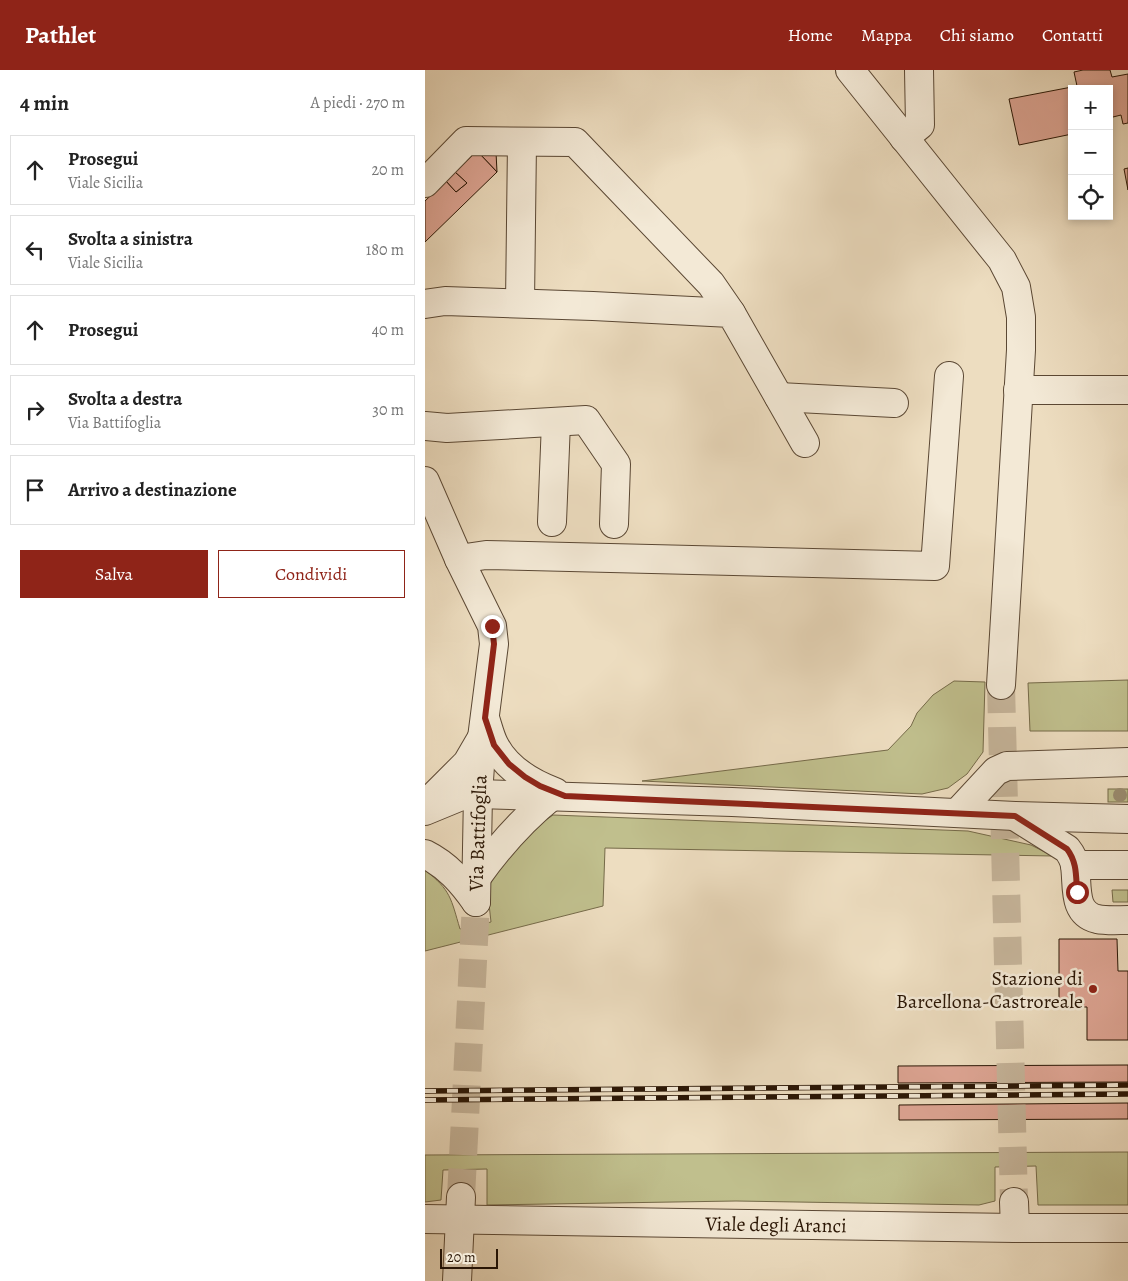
<!DOCTYPE html>
<html lang="it">
<meta charset="utf-8">
<style>
body{margin:0;font-family:Alegreya,serif;background:#f2f2f2;color:#222}
.controls{position:absolute;right:15px;top:15px;display:grid;overflow:hidden;border-radius:0px;box-shadow:0 2px 8px #0003}
.controls button{width:45px;height:45px;display:grid;place-items:center;padding:0;border:0;border-bottom:1px solid #e0e0e0;background:#fff;color:#222;font:25px sans-serif}
.scale{position:absolute;left:15px;bottom:12px;width:58px;box-sizing:border-box;padding-left:5px;border:2px solid #2a1605;border-top:0;font-size:14px;line-height:18px;white-space:nowrap;color:#2a1605;-webkit-text-stroke:4px #f3e9d6;paint-order:stroke}
.stop{position:absolute;width:15px;height:15px;margin:-11px;border:4px solid #8f2418;border-radius:50%;background:#fff}
.stop.end{background:#8f2418;border-color:#fff;box-shadow:0 1px 5px #0008}
.list{margin:0;padding:0;list-style:none}
h2{display:flex;justify-content:space-between;align-items:center;height:65px;margin:0;padding:0 20px;font-size:21px}
h2 small{font-size:16px;font-weight:400;color:#767676}
.list li{display:grid;grid-template-columns:32px 1fr auto;gap:15px;align-items:center;box-sizing:border-box;height:70px;margin:0 10px 10px;padding:0 10px;border:1px solid #e0e0e0;border-radius:0px}
.list b{display:block;font-size:19px;white-space:nowrap}
.list p{margin:0;font-size:16px;white-space:nowrap;color:#767676}
.list em{font-size:16px;font-style:normal;color:#767676}
.actions{display:flex;gap:10px;padding:15px 20px}
.actions a{flex:1;padding:11px 0;border:1px solid #8f2418;border-radius:0px;text-align:center;font-size:18px;color:#8f2418}
.actions .main{background:#8f2418;color:#fff}
.icon{flex:none;width:28px;height:28px;fill:none;stroke:currentColor;stroke-width:2;stroke-linecap:round;stroke-linejoin:round}
.map{position:relative;flex:none;width:703px;height:1211px;overflow:hidden}
header{display:flex;align-items:center;gap:30px;box-sizing:border-box;height:70px;padding:0 25px;background:#8f2418;color:#fff}
header strong{font-size:24px}
nav{display:flex;gap:28px;margin-inline-start:auto;font-size:18px}
main{display:flex}
aside{flex:1;background:#fff}
.map>svg:first-child{display:block}
.green{fill:#c0bf8d;stroke:#756a49}
.building{fill:#dea594;stroke:#2a1605}
.lines{fill:none;stroke-linecap:round;stroke-linejoin:round}
.minor-tunnel{stroke:#c6b59b;stroke-width:28;stroke-dasharray:28 14;stroke-linecap:butt}
.minor-casing{stroke:#5b4834;stroke-width:30}
.minor{stroke:#f3e9d6;stroke-width:28}
.rail-casing{stroke:#2a1605;stroke-width:5.5}
.rail{stroke:#f3e9d6;stroke-width:4;stroke-dasharray:11;stroke-linecap:butt}
.tree{fill:#9a8c70}
.route{stroke:#8f2418;stroke-width:6}
.poi-dot{fill:#8f2418;stroke:#f3e9d6;stroke-width:2}
.labels{text-anchor:middle;dominant-baseline:central;stroke-width:5;stroke-linejoin:round;paint-order:stroke}
.street-label{font-size:20px;fill:#2a1605;stroke:#f3e9d6}
.poi-label{font-size:20px;fill:#2a1605;stroke:#f3e9d6;text-anchor:end}
</style>
<header>
<strong>Pathlet</strong>
<nav><a>Home</a><a>Mappa</a><a>Chi siamo</a><a>Contatti</a></nav>
</header>
<main>
<aside>
<h2>4 min<small>A piedi · 270 m</small></h2>
<ul class="list">
<li><svg class="icon" aria-label="ahead" viewBox="0 0 24 24"><path d="M12 20V5M6 11l6-6 6 6"/></svg><div><b>Prosegui</b><p>Viale Sicilia</p></div><em>20 m</em></li>
<li><svg class="icon" aria-label="left" viewBox="0 0 24 24"><path d="M17 20v-9H6M10 6l-5 5 5 5"/></svg><div><b>Svolta a sinistra</b><p>Viale Sicilia</p></div><em>180 m</em></li>
<li><svg class="icon" aria-label="ahead" viewBox="0 0 24 24"><path d="M12 20V5M6 11l6-6 6 6"/></svg><div><b>Prosegui</b></div><em>40 m</em></li>
<li><svg class="icon" aria-label="right" viewBox="0 0 24 24"><path d="M7 20v-9h11M14 6l5 5-5 5"/></svg><div><b>Svolta a destra</b><p>Via Battifoglia</p></div><em>30 m</em></li>
<li><svg class="icon" aria-label="arrive" viewBox="0 0 24 24"><path d="M6 21V4h12l-3 4 3 4H6"/></svg><div><b>Arrivo a destinazione</b></div></li>
</ul>
<div class="actions"><a class="main">Salva</a><a>Condividi</a></div>
</aside>
<div class="map">
<svg width="703" height="1211" viewBox="0 0 703 1211">
<rect width="100%" height="100%" fill="#edddc0"/>
<filter id="stains"><feTurbulence type="fractalNoise" baseFrequency=".004" numOctaves="4"/><feColorMatrix values="0 0 0 0 .2 0 0 0 0 .09 0 0 0 0 .02 0 0 0 .5 -.17"/></filter>
<radialGradient id="worn" r=".72"><stop offset=".6" stop-color="#630" stop-opacity="0"/><stop offset="1" stop-color="#630" stop-opacity=".3"/></radialGradient>
<g class="green">
<path d="M703,610V661H605L603,613Z"/>
<path d="M529,611L560,612L558,682L542,704L523,718L497,724L217,711L463,680L486,656L492,643L508,625Z"/>
<rect x="683" y="719" width="20" height="13"/>
<path d="M128,745L543,761L606,775L628,786L180,778L178,836L0,881V800C26,820 26,829 35,859L66,852L62,816L70,799L107,760Z"/>
<path d="M687,820H703V832H688Z"/>
<path d="M703,1082V1135H613L611,1096L570,1097V1131L554,1135L311,1131L62,1135V1099L18,1100L16,1130L0,1132V1085Z"/>
</g>
<g class="building">
<path d="M658,0H685L687,7L703,4V53L698,54L696,45L684,48V19H647V64L594,75L584,29L652,16L649,2Z"/>
<path d="M52,81L71,82L72,102Z"/>
<path d="M52,81L72,102L0,172V131L21,111L31,122L42,113L30,102Z"/>
<path d="M703,98V120L699,99Z"/>
<path d="M30,102L42,113L31,122L21,111Z"/>
<path d="M634,869H692L693,901H703V970H662V937H634Z"/>
<path d="M703,995V1012L473,1013V996Z"/>
<path d="M703,1033V1049L474,1050V1035Z"/>
</g>
<g class="lines">
<g class="minor-tunnel">
<path d="M576,615L589,1132"/>
<path d="M36,1127L51,832"/>
</g>
<defs>
<g id="minor">
<path d="M425,0L577,190L591,217L596,247V280L576,615"/>
<path d="M479,68L495,55L494,0"/>
<path d="M0,113L41,71L150,72L286,214L306,243"/>
<path d="M95,233L97,72"/>
<path d="M0,234L20,231L168,236L306,243L380,373"/>
<path d="M593,320H703"/>
<path d="M354,327L469,333"/>
<path d="M0,356L22,358L161,350L191,394L189,454"/>
<path d="M0,411L34,489L67,556L69,574L57,668L53,724L51,832"/>
<path d="M127,452L131,352"/>
<path d="M34,489L61,485L510,496L524,306"/>
<path d="M60,648C63,657 65,666 69,674C81,698 106,713 130,722"/>
<path d="M0,735L42,693L56,669"/>
<path d="M0,741L34,727L53,724L307,732L590,746L703,749"/>
<path d="M533,742L571,701L582,696L703,692"/>
<path d="M591,747L642,779C646,784 649,789 650,796C653,815 647,843 672,849C682,851 693,850 703,850"/>
<path d="M0,784C22,795 37,812 51,832"/>
<path d="M650,795H703"/>
<path d="M52,807C74,776 98,749 128,725"/>
<path d="M589,1132L590,1158"/>
<path id="s1" d="M0,1149L590,1158H703"/>
<path d="M32,1211L36,1127"/>
</g>
</defs>
<use href="#minor" class="minor-casing"/>
<use href="#minor" class="minor"/>
<defs>
<g id="rail">
<path d="M0,1021L703,1015"/>
<path d="M0,1030L703,1024"/>
</g>
</defs>
<use href="#rail" class="rail-casing"/>
<use href="#rail" class="rail"/>
</g>
<circle class="tree" cx="695" cy="725" r="7"/>
<g class="lines">
<path class="route" d="M67,556L69,574L60,648L69,675L84,694L100,707L115,716L140,726L590,746L642,779C652,792 651,806 652,822"/>
</g>
<circle class="poi-dot" cx="668" cy="919" r="5"/>
<g class="labels">
<g class="street-label">
<text transform="translate(53 763) rotate(-88)">Via Battifoglia</text>
<text stroke="none"><textPath href="#s1" startOffset="351">Viale degli Aranci</textPath></text>
</g>
<g class="poi-label">
<text x="658" y="908">Stazione di<tspan x="658" dy="23">Barcellona-Castroreale</tspan></text>
</g>
</g>
<rect width="100%" height="100%" filter="url(#stains)"/>
<rect width="100%" height="100%" fill="url(#worn)"/>
</svg>
<div class="controls">
<button>+</button>
<button>−</button>
<button><svg class="icon" aria-label="locate" viewBox="0 0 24 24"><circle cx="12" cy="12" r="6"/><path d="M12 2v4M12 18v4M2 12h4M18 12h4"/></svg></button>
</div>
<div class="scale">20 m</div>
<div class="stop" style="left:652px;top:822px"></div>
<div class="stop end" style="left:67px;top:556px"></div>
</div>
</main>
